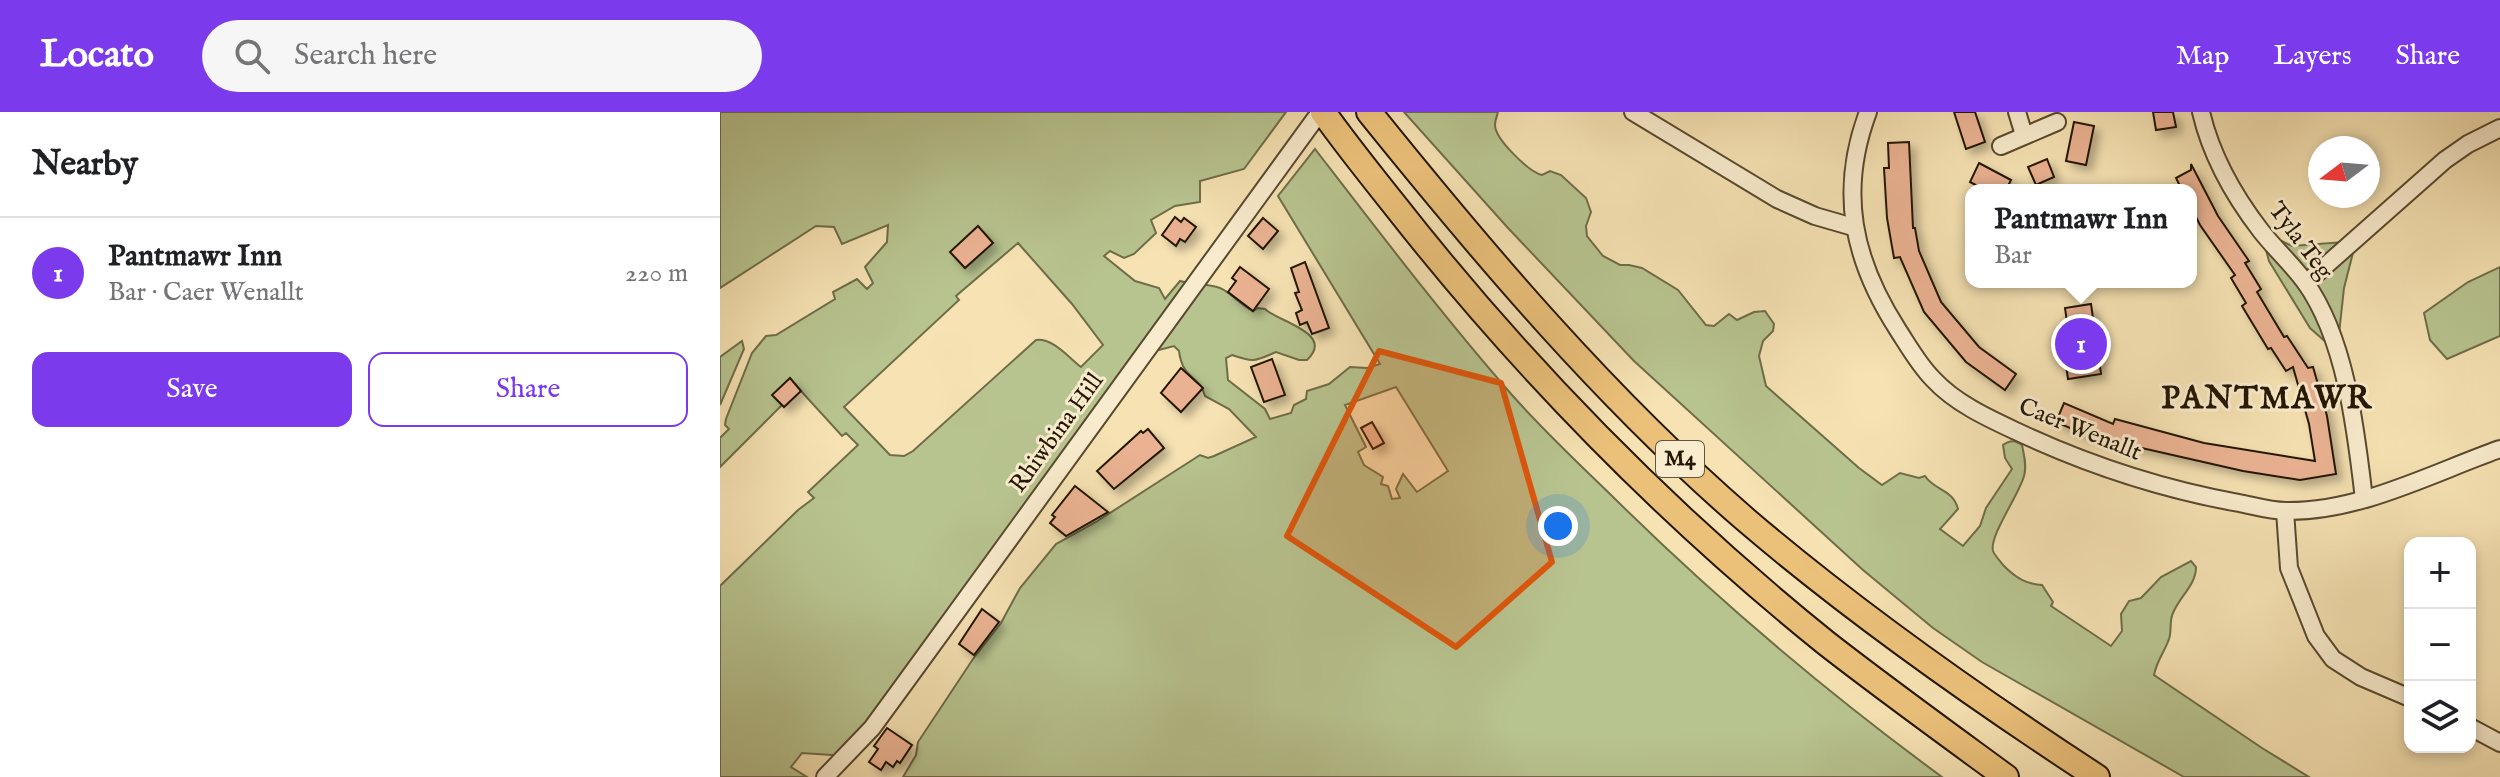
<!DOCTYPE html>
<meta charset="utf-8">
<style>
body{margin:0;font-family:"IM FELL English",serif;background:#f6f6f6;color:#202124}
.controls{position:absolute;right:24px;bottom:24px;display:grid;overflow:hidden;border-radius:16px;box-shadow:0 4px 12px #0003}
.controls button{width:72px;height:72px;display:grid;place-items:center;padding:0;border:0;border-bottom:2px solid #e0e0e0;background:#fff;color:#202124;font:40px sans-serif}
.compass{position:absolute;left:1588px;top:24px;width:72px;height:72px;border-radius:50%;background:#fff;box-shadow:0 4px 12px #0003;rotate:254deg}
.you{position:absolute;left:838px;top:414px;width:28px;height:28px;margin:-20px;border:6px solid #fff;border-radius:50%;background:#1a73e8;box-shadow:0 0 0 12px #1a73e833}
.badge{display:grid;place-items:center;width:52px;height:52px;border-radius:50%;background:#7c3aed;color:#fff;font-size:26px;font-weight:700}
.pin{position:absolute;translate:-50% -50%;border:4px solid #fff;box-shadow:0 2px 8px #0006}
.popup{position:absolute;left:1245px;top:72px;width:232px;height:104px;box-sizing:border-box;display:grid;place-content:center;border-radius:16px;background:#fff;filter:drop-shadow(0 2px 6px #0005);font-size:26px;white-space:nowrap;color:#757577}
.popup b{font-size:30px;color:#202124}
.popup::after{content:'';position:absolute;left:50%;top:100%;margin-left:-16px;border:16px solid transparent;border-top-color:#fff}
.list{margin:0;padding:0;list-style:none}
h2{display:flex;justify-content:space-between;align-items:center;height:104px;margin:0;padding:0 32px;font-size:34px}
h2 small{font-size:26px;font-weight:400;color:#757577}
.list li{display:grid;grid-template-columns:52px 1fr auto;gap:24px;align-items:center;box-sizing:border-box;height:112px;padding:0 32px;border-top:2px solid #e0e0e0}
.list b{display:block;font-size:30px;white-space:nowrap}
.list p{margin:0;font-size:26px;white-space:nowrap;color:#757577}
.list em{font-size:26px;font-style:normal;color:#757577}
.actions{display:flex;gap:16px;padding:24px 32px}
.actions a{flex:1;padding:18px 0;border:2px solid #7c3aed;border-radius:16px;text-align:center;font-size:28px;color:#7c3aed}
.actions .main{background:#7c3aed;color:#fff}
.icon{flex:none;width:44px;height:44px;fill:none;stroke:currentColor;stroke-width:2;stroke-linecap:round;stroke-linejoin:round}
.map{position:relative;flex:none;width:1780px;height:665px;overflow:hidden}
header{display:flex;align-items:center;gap:48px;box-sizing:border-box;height:112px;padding:0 40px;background:#7c3aed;color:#fff}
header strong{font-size:38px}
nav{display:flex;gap:44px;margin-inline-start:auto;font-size:28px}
.search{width:560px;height:72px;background:#f6f6f6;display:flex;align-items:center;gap:20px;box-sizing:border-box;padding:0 28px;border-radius:44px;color:#757577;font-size:30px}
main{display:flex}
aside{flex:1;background:#fff}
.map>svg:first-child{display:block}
.green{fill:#b8c490;stroke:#6e6d48;stroke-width:2;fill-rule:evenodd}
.building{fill:#eab292;stroke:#241601;stroke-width:2;filter:url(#shadow)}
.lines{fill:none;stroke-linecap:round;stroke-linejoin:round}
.minor-casing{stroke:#58492e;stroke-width:20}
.highway-casing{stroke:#241601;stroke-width:28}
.minor{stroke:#f9ecce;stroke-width:16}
.highway{stroke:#ebc17a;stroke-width:24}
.marked{fill:#de560b;fill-opacity:0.2;stroke:#de560b;stroke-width:6;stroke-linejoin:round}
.labels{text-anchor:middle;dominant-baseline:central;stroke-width:6;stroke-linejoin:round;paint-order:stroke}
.shield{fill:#f9ecce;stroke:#64563e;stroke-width:2}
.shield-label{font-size:22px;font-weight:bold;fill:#241601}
.street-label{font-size:24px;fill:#241601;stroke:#f9ecce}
.district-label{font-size:32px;font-weight:bold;letter-spacing:2px;fill:#241601;stroke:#f9ecce}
</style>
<header>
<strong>Locato</strong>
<div class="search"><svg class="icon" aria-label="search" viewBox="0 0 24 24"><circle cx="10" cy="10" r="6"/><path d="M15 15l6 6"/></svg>Search here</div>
<nav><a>Map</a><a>Layers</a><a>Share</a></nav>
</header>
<main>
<aside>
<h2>Nearby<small></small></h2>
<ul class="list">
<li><span class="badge">1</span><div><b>Pantmawr Inn</b><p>Bar · Caer Wenallt</p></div><em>220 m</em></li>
</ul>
<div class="actions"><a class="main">Save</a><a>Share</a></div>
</aside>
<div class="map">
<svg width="1780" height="665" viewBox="0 0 1780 665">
<defs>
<filter id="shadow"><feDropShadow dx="6" dy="6" stdDeviation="4" flood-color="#0004"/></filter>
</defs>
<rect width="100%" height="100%" fill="#f6e2b3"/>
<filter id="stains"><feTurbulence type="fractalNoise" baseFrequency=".0025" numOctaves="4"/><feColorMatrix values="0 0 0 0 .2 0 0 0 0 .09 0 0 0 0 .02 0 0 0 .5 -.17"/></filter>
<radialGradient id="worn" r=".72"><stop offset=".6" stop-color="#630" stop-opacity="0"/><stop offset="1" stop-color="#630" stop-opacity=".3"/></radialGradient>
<g class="green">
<path d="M0,0H566L524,57L480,69V90L455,94L431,108L436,121L414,142L404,146L390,139L384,144L415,169L439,176L445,187L460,169C473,173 487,171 500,176C512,181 520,193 533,199L538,196L545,197C556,209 616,221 587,248H579L556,240C535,249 535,251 512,243L506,246L508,268L545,297L550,307L571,301L574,293L586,287L587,279L609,272L630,255L647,256L660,252L558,84L595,37C659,120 723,204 792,283C823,318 857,350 890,382C994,485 1105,579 1222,665H183L196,643L198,630L253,547L281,511L300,476L336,432L376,410L480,343L488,346L494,344L536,325L509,297L485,284C479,262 463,269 459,239L454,234L439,238L429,235L127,644L82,641L71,655L87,665H0V474L78,398L94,386L88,380L138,333L126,321L122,324L70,267L53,283L62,293L0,355V326L9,317L5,313L6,307L32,241L46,224L56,223L115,187L113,180L137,167L147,177L153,171L145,155L167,130L168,113L122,132L114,115L96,114L0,176ZM298,131L352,192L383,233L361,255C348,245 333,226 316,228L193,339L184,344L170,343L124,295L239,188L236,184ZM676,275L728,359L697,380L683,362L676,377L680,386L672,387L668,374L661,372L663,365L644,353L638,340L646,335L625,293Z"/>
<path d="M684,0H778C777,4 775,8 775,13C775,27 809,60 822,63L830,59L841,63L866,86L871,100L866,114L867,124L883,144L900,153H909L922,156L958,178L986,213L994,214L1009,202L1017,208L1034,200L1045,199L1054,212L1053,219L1043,229L1039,244L1046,274L1139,356L1162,373L1180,361L1199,366L1205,364C1215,379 1233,377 1238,397L1220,417L1243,434L1260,414L1266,396L1292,357L1285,346L1283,333C1290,328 1295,328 1302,333C1304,343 1307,355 1304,364C1299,383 1269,424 1273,439C1275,444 1281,450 1284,454C1296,466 1306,472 1322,473L1333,490L1331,494L1391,534L1402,519L1401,502L1409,489L1421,486L1441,465L1471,449L1476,455C1476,473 1460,484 1453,501C1449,509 1452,519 1449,527C1445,539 1437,548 1434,563L1542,636L1589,665H1464L1262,550L1213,516L1143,458L914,249L788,116Z"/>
<path d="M1541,119L1572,134L1636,129L1624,176L1617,240L1590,216L1549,149Z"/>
<path d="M1780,155V224L1727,247L1710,228L1704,201L1748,170Z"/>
<path d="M22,229L24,237L0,293V245Z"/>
</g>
<g class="building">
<path d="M1234,0H1255L1265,30L1246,37Z"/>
<path d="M1433,0H1453L1456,15L1436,18Z"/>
<path d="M1354,10L1374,14L1366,53L1346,49Z"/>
<path d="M1189,30L1193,116H1195L1199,139L1221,190L1259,235L1296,262L1285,278L1246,250L1204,200L1180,145L1174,146L1167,106L1164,56H1169L1168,31Z"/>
<path d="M1327,47L1334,65L1316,73L1308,55Z"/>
<path d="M1259,51L1291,68L1286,78H1265L1250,70Z"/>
<path d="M1471,52L1498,104L1529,149L1525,151L1541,177L1537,180L1564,225L1567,224L1588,256L1593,255L1607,304L1616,362L1580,368L1523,359L1413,334L1373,321L1371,325L1336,310L1344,291L1393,312L1395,307L1484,331L1595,349L1589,312L1573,255L1566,259L1551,236L1548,237L1522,194L1526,191L1511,166L1515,163L1480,113L1471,95V78H1462L1456,66L1471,58Z"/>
<path d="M455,105L461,110L464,106L476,115L465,130L460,127L456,134L442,123Z"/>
<path d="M543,106L558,119L543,137L528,124Z"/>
<path d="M258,114L273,131L245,156L230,140Z"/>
<path d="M585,150L609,216L592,222L587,210L580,213L576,201L582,198L575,181L579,180L571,156Z"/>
<path d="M520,155L549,177L533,199L508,180L516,169L512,166Z"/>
<path d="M1371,192L1381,262L1348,267L1343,232L1350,231L1345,196Z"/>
<path d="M552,247L565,283L544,290L531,255Z"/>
<path d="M461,256L483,276L461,300L441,281Z"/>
<path d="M70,266L81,279L64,295L52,283Z"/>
<path d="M652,310L664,331L653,337L641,316Z"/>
<path d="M428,317L444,336L394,377L377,359L421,319L423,321Z"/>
<path d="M355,374L388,400L346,424L330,411L335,405L332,403Z"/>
<path d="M262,497L279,510L254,543L239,532Z"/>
<path d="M167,616L192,633L180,651L177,649L173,655L166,650L161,658L149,650L158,637L154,634Z"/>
</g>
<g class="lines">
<defs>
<g id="minor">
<path d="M913,0L1057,87L1095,104L1133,115"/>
<path d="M1148,0C1118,80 1133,148 1178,218C1189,235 1199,253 1213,267C1236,292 1270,307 1300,321C1371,354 1441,377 1519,391C1534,394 1551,399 1566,399C1640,400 1712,361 1780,337"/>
<path d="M1297,0L1304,23"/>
<path d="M1481,0C1491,43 1514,84 1541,119C1555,137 1572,152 1585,170C1626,227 1636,319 1644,387"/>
<path d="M1281,34L1337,10"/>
<path d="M1586,171L1725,48L1748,32L1780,16"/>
<path d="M1565,399L1569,456L1596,524L1613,547L1641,565L1690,586"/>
<path d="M1750,615L1780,631"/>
<path d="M105,665L152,616L182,575L600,0"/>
</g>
<g id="highway">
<path d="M603,0C625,31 649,61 673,91C800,253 946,402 1106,531C1165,577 1226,621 1286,665"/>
<path d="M649,0C765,144 886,287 1026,408C1136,502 1256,586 1377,665"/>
</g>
</defs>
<use href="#minor" class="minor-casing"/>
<use href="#highway" class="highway-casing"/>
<use href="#minor" class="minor"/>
<use href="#highway" class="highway"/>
</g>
<path class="marked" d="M659,239L781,271L832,450L736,535L567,424Z"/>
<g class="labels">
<rect class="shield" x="936" y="329" width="48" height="36" rx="6"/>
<g class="shield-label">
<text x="960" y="347">M4</text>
</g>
<g class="street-label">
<text transform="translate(1580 129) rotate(53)">Tyla Teg</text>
<text transform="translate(1360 318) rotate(22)">Caer Wenallt</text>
<text transform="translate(337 321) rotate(-54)">Rhiwbina Hill</text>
</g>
<g class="district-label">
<text x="1547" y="287">PANTMAWR</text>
</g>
</g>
<rect width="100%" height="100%" filter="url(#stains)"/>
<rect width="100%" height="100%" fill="url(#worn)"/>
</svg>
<div class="controls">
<button>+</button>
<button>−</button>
<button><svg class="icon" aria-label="layers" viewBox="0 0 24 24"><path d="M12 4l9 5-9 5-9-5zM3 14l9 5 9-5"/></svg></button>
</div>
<svg class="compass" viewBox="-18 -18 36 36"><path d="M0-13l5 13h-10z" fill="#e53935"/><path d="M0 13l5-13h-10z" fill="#757577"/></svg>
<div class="you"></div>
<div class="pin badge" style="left:1361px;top:232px">1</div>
<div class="popup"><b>Pantmawr Inn</b>Bar</div>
</div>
</main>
